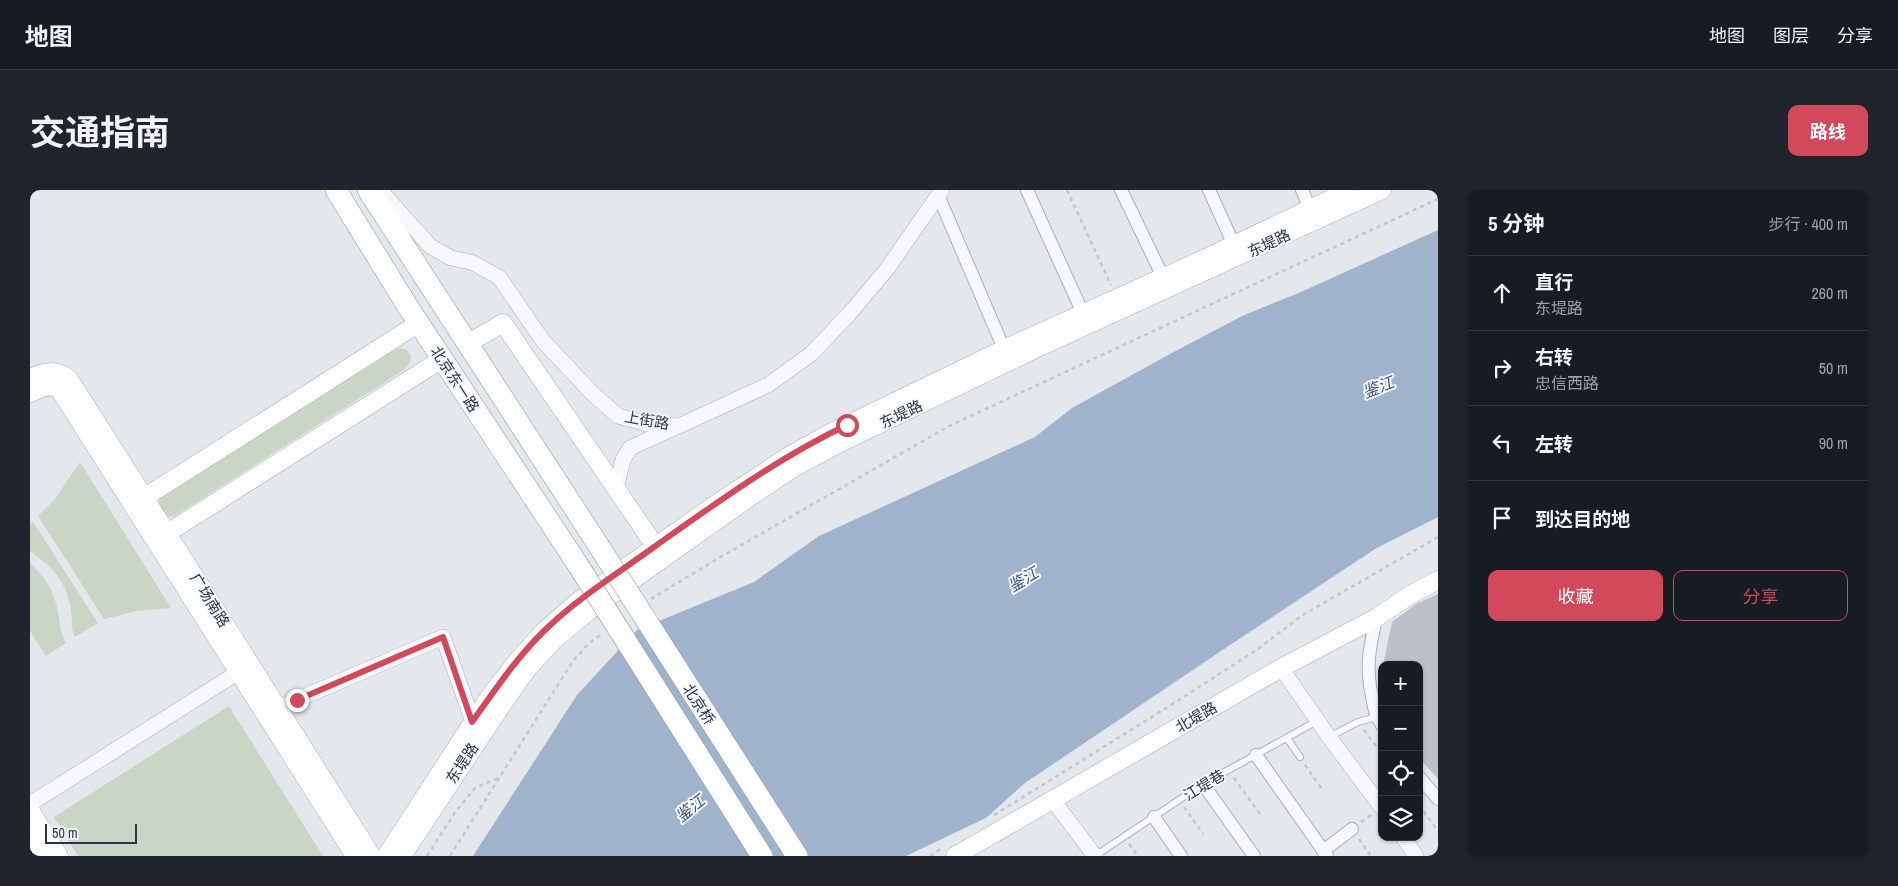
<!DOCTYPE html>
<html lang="zh">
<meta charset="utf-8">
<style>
body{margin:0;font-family:"Archivo Narrow","Noto Sans SC",sans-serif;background:#20242c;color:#f1f3f6}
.controls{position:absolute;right:15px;bottom:15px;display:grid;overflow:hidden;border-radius:10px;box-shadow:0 1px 4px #0004}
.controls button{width:45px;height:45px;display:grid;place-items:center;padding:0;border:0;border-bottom:1px solid #363941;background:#171b24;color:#f1f3f6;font:25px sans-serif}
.scale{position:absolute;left:15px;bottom:12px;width:92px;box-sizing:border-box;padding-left:5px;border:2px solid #2b3445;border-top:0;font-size:14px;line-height:18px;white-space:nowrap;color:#2b3445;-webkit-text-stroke:4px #f4f6f9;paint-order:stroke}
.stop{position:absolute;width:15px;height:15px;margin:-11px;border:4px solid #d1495b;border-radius:50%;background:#fff}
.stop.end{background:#d1495b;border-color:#fff;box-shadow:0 1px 5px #0008}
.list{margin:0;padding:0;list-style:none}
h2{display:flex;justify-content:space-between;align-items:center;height:65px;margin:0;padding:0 20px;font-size:21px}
h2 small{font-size:16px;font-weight:400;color:#9ea1a6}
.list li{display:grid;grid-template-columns:32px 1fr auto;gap:15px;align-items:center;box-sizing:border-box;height:75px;padding:0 20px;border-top:1px solid #363941}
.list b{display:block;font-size:19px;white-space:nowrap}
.list p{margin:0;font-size:16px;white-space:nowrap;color:#9ea1a6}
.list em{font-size:16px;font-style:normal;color:#9ea1a6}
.actions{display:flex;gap:10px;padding:15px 20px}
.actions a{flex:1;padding:11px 0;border:1px solid #d1495b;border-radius:10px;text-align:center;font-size:18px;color:#d1495b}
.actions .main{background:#d1495b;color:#fff}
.icon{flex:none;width:28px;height:28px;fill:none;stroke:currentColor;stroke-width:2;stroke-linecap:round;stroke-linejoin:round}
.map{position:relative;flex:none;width:1408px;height:666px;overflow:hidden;border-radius:10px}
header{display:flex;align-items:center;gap:30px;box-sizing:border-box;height:70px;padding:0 25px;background:#171b24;border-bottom:1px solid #363941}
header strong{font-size:24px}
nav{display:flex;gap:28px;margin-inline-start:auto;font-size:18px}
.intro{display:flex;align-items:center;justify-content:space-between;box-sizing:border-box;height:120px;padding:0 30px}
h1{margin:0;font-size:35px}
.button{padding:12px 22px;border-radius:10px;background:#d1495b;color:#fff;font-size:18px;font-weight:700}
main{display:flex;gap:30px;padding:0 30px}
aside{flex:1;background:#171b24;border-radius:10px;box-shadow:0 1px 4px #0004}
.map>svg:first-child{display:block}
.green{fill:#c9d6c5}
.water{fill:#9fb4cc}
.building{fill:#bbc0ca}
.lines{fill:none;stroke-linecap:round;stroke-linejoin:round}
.service-casing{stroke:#a9aeb7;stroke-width:8}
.minor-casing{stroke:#a9aeb7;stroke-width:14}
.tertiary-casing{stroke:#a9aeb7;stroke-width:16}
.secondary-casing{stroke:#a9aeb7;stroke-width:19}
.trunk-casing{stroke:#8b94a3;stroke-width:22}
.path{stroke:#c2c5cb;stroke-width:2.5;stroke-dasharray:4 4;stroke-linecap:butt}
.service{stroke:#f7f8fa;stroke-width:6}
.minor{stroke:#f7f8fa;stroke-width:12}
.tertiary{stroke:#f7f8fa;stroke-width:15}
.secondary{stroke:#fff;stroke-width:18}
.trunk{stroke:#fff;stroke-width:21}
.trunk-bridge-casing{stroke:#8b94a3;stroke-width:22;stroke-linecap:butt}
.trunk-bridge{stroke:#fff;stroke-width:21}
.route{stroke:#d1495b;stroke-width:6}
.labels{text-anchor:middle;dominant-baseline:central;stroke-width:4;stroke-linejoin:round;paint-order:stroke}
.street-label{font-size:15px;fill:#2b3445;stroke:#f4f6f9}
.water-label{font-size:16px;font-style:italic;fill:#34527a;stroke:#f4f6f9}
</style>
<header>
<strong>地图</strong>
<nav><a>地图</a><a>图层</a><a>分享</a></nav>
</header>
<div class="intro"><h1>交通指南</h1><a class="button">路线</a></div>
<main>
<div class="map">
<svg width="1408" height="666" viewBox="0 0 1408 666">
<rect width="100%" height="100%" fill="#e4e7ec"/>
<g class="green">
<path d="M370,158L377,160L381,166L380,172L374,180L143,327L136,326L128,315L130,308L363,161Z"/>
<path d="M50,272L141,418L107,421L74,429L8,326L25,309Z"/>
<path d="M3,332L68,433L45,447C40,437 43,430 41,420C36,390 24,379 0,361V334Z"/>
<path d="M0,373C13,385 23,399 27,417C30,430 29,442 36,453L16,466L0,441Z"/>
<path d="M199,516L293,666H48L24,627Z"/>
</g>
<path class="water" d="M1408,40V327L1345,359L1200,455L995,593L956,628L876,666H443L547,505L607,440L724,392L789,346L1005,247L1042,218L1140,164L1212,126L1271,102Z"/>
<path class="building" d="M1408,404V589L1389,568V475H1353L1362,432L1386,414Z"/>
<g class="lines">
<defs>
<g id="service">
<path d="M1299,547L1328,532L1346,527"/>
<path d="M1257,548L1270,567"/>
<path d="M1065,666L1173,594L1287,531"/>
</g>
<g id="minor">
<path d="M997,0L1056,130"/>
<path d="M1091,0L1133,87"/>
<path d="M1179,0L1204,55"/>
<path d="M1272,0L1280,19"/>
<path d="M908,5L977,166"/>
<path d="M1346,428C1340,457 1335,476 1342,506C1344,517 1345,526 1352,535"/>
<path d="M1226,565L1297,666"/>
<path d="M1389,587L1408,609"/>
<path d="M1173,594L1224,666"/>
<path d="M1124,627L1151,666"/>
<path d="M1293,661L1322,639"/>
</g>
<g id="tertiary">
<path d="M350,0L400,56L421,68L441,72L469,87L513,151L564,205L588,226L618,234L649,236L738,195L781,164L819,124L857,79L912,0"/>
<path d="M586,298L593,270L600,258L648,236"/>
<path d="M1251,478L1299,547L1352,618"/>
<path d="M248,518L413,447L443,532"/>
<path d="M1022,609L1065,666"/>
<path d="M0,614L218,476"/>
<path d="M1373,647L1386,666"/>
</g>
<g id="secondary">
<path d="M437,154L473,133L632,366"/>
<path d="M0,188C15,181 26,179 39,189L342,666"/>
<path d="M0,203C9,199 20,193 29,199L325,666"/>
<path d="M104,314L389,133"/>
<path d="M128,349L412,169"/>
<path d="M0,620L29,666"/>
<path d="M0,647L12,666"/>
<path d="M356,666L460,506L487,471L515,440L551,409L686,314L757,267L800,243L974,159L1176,68L1320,0"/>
<path d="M372,666L472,515L497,479L524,450L560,420L720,307L763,278L806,255L1001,161L1352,0"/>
<path d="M925,666L1251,478L1346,428L1380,405L1408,390"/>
</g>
<g id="trunk">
<path d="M306,0L378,117L548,375"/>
<path d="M338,0L572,361"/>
</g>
</defs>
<use href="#service" class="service-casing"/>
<use href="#minor" class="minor-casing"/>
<use href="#tertiary" class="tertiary-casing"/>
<use href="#secondary" class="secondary-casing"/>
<use href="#trunk" class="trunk-casing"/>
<g class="path">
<path d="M1037,0L1081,95"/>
<path d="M621,409L682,372L919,236L1408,9"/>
<path d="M1334,540L1352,564"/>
<path d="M1275,575L1292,599"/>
<path d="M1204,588L1230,624"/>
<path d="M1389,615L1408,641"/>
<path d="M1154,617L1173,644"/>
<path d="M964,625L1138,517L1228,459L1271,426L1408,347"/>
<path d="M1331,632L1341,625"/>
<path d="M1329,649L1341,666"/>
<path d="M1099,654L1108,666"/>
<path d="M397,666L426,621L445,598L468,588"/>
<path d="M420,666L543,471L559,453L572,444"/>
<path d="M900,666L913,657"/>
</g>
<use href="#service" class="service"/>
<use href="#minor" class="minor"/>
<use href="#tertiary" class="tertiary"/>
<use href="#secondary" class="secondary"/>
<use href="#trunk" class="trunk"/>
<defs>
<g id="trunk-bridge">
<path d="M572,361L767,666"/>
<path d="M548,375L732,666"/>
</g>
</defs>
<use href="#trunk-bridge" class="trunk-bridge-casing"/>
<use href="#trunk-bridge" class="trunk-bridge"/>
</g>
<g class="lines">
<path class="route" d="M267,510L413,447L442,532C465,500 487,467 515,440C548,408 587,384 624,357C686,313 748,268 817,235"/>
</g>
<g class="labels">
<g class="street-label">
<text transform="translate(1239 53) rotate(-25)">东堤路</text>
<text transform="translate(425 189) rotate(57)">北京东一路</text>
<text transform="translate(871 224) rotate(-26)">东堤路</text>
<text transform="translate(617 230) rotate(10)">上街路</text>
<text transform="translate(180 410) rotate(58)">广场南路</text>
<text transform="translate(669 514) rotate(57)">北京桥</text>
<text transform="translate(1166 527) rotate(-30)">北堤路</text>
<text transform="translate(432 573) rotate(-57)">东堤路</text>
<text transform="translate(1174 595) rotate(-31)">江堤巷</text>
</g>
<g class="water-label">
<text transform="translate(1348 197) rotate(-21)">鉴江</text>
<text transform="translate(993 389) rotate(-31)">鉴江</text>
<text transform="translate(660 618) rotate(-39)">鉴江</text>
</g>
</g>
</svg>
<div class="controls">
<button>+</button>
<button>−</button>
<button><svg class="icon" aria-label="locate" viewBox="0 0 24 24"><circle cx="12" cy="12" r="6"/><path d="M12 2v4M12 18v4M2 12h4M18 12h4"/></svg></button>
<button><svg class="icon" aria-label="layers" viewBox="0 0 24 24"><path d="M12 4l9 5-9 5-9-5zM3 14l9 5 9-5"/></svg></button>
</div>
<div class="scale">50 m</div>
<div class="stop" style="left:817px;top:235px"></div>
<div class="stop end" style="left:267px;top:510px"></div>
</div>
<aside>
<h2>5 分钟<small>步行 · 400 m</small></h2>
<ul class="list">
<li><svg class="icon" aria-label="ahead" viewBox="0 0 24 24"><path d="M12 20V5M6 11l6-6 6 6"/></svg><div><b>直行</b><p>东堤路</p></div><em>260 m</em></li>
<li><svg class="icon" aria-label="right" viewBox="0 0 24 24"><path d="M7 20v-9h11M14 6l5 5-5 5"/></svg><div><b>右转</b><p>忠信西路</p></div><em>50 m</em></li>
<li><svg class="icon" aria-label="left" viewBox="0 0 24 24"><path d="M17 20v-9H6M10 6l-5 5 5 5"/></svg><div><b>左转</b></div><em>90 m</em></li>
<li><svg class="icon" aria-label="arrive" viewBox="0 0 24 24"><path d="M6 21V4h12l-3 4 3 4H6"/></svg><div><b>到达目的地</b></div></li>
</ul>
<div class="actions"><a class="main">收藏</a><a>分享</a></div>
</aside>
</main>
